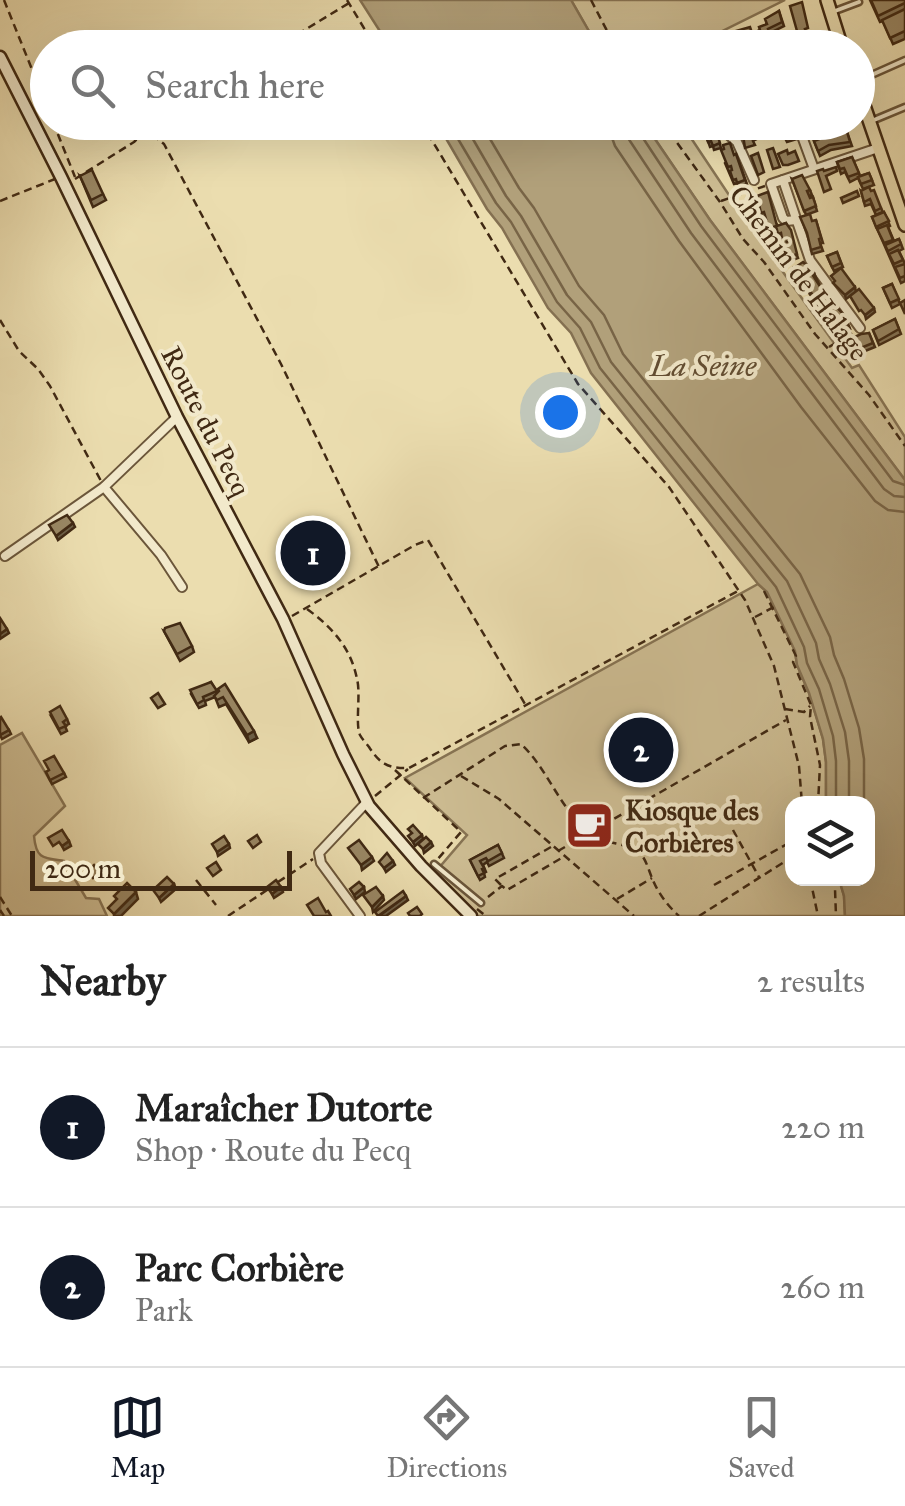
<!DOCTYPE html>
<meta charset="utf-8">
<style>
body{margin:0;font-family:"IM FELL Great Primer",serif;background:#f6f6f6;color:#222}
.controls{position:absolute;right:30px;bottom:30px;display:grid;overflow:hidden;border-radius:20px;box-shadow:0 10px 40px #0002}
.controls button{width:90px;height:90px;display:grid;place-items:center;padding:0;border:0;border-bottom:2px solid #e0e0e0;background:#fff;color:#222;font:50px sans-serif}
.scale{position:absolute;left:30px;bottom:25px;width:262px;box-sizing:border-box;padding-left:10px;border:5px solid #402913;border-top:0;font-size:28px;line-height:35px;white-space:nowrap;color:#402913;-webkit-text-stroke:8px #f2e9cb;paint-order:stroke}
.you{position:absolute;left:560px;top:412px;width:35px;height:35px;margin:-25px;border:8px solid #fff;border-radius:50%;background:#1a73e8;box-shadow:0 0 0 15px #1a73e833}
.badge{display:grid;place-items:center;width:65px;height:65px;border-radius:50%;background:#111827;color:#fff;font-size:32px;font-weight:700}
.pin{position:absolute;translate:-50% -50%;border:5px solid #fff;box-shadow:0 2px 10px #0006}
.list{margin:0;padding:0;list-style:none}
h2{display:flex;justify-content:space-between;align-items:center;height:130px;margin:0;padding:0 40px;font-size:42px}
h2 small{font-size:32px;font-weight:400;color:#767676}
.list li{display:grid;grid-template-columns:65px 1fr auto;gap:30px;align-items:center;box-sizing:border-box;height:160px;padding:0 40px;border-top:2px solid #e0e0e0}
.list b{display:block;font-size:38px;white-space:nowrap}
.list p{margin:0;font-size:32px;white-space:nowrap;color:#767676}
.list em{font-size:32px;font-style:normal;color:#767676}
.icon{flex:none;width:55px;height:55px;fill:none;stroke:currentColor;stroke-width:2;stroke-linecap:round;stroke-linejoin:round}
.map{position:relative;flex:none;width:905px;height:916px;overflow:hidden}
.search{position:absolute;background:#fff;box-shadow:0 10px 40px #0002;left:30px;right:30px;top:30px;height:110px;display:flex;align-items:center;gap:25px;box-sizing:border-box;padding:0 35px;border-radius:55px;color:#767676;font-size:38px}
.sheet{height:450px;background:#fff}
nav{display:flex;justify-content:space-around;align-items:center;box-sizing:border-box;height:140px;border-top:2px solid #e0e0e0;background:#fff;font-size:28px;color:#767676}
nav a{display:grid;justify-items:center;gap:5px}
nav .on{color:#111827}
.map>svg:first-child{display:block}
.green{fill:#cebe94;stroke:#877454;stroke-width:2.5}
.water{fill:#b1a07a;stroke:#847051;stroke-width:2.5}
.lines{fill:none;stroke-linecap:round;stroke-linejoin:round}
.shore{stroke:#786446;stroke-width:2.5}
.lane-casing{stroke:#6b563a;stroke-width:9}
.street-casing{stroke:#6b563a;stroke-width:12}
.secondary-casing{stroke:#402913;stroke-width:15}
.primary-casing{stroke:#402913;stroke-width:16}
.path{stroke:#402913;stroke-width:2.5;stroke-dasharray:8 5;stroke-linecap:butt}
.lane{stroke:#f2e9cb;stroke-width:4}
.street{stroke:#f2e9cb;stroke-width:8}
.secondary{stroke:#f2e9cb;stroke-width:10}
.primary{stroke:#ebddaf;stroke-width:11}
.wall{fill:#847456;stroke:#402913;stroke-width:2.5}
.shaded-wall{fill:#6b5e46;stroke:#402913;stroke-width:2.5}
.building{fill:#998764;stroke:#402913;stroke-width:2.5}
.labels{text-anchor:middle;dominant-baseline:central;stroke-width:8;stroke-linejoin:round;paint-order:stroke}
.street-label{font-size:28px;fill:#402913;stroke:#f2e9cb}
.poi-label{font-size:28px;font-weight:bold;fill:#402913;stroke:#f2e9cb;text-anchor:start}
.water-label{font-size:30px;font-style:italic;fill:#624d32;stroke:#f2e9cb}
</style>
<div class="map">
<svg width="905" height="916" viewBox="0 0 905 916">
<rect width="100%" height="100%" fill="#ebddaf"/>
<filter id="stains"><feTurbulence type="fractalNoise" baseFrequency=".002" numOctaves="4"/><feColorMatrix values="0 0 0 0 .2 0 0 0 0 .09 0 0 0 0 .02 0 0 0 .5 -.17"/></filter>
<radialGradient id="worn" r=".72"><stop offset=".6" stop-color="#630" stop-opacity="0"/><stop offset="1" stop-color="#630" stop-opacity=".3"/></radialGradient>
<g class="green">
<path d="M571,0H785L690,47H598Z"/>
<path d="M644,123H681L747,222L852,368L859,365L905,437V480L710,220Z"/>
<path d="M758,584L767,592L795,651L797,665L809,693L823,739L826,762V803L792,804V878L839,879L844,896L845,916H471L432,876L467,835L405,778Z"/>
<path d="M22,733L65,806L34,836C36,859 43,858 64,861L86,898L99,899L107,916H0V745Z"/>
</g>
<g class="water">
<path d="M360,0H571L598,47H390Z"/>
<path d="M437,123H644L710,220L905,480V916H845L844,896L839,879L868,878V804L826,803V762L823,739L809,693L797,665L795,651L767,592L758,584L591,373L571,333L548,308L502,228L487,209Z"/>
</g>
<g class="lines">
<g class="shore">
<path d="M448,122L496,203L511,222L557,302L580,328L600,368L776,587L804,647L807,663L819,689L833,736L836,761V804"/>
<path d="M463,122L506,196L521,216L567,295L591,322L611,362L787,581L816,643L819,659L830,684L845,732L849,761V804"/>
<path d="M480,122L519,188L534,208L579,286L604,315L623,354L800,574L830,637L834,655L844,679L859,728L864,759V804"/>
<path d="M609,122L611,135L615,146L679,241L801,407L875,501L888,510L905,512"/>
<path d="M624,122L628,138L691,233L884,489L894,496L905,497"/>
<path d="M637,122L639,132L701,226L893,481L905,485"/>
</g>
<defs>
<g id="lane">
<path d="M835,11L859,2"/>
<path d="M858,81L905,60"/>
<path d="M874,120L905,107"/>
<path d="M434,864L481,903"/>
</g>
<g id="street">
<path d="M774,48L780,45L786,48"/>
<path d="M721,122L724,131L737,142L754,180"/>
<path d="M800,122L799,128L814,169"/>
<path d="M783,180L810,260L860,328"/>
<path d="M796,220L786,221L783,218L771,184L878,148"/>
<path d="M104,487L161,555L182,587"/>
<path d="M5,556L104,487L177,417"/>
<path d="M360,916L321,863L319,853L367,802"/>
</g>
<path id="secondary" d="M0,57L61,177L177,417L283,619L343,754L369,806L421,866L471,916"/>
<g id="primary">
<path d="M827,0L842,48"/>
<path d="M858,88L905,225"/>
</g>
</defs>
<use href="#lane" class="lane-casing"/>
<use href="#street" class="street-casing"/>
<use href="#secondary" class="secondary-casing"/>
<use href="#primary" class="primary-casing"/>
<g class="path">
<path d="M4,0L48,109"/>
<path d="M347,0L376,48"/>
<path d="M591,0L616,48"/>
<path d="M275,48L349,3"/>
<path d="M53,122L75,177"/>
<path d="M421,122L578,384L669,487L745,600L774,666L799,766L802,804"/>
<path d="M662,122L720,202L743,239L764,262L815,334L869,395L905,446"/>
<path d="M138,138L155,137L164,144L281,364L379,567"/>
<path d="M75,179L134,142L155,122"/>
<path d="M0,201L55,179"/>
<path d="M721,201L765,186"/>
<path d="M0,320L19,351L38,369L50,386L101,481"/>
<path d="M829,347L852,333"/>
<path d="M764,591L796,656L793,662L811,705L810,717L820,765L818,804"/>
<path d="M307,609C332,627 351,648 357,679C361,694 355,724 360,735C362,739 366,743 369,747C380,764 389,769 409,768L738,591"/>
<path d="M292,616L415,545L428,540L525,704"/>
<path d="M755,617L774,607"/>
<path d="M785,709L804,712L810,706"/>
<path d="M395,770L461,832L437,860"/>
<path d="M461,776L499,799L634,916"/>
<path d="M375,796L408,769"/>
<path d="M423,798L505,746L521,744C549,770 561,813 593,835C608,846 630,841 643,857C647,863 649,871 652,878C658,893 667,905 679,916"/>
<path d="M733,830L759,877"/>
<path d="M558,851L786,720"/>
<path d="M810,878L818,916"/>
<path d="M831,878L835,889L836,916"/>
<path d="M196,880L216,905"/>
<path d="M278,882L313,859"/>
<path d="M501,885L495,879L551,847"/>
<path d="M714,885L787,844"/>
<path d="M0,897L12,916"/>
<path d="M488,897L502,886L507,890L565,856"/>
<path d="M617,899L652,878"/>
<path d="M477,909L486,916"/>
<path d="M0,910L4,916"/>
<path d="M228,916L267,890"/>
<path d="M699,916L792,857"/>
</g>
<use href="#lane" class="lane"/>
<use href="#street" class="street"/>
<use href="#secondary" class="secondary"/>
<use href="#primary" class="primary"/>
</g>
<g class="wall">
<path d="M870,0H905V39L893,44L883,21L880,22Z"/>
<path d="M779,11L784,26L770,33L772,39L764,42L765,45L757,47L756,43L740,48H721L760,30Z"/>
<path d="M703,122L693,127L691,123Z"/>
<path d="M713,122L721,148L714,150L713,146L710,147L703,127Z"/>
<path d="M777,122H790L797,139L787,142Z"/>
<path d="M809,122H823L824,129L812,134Z"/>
<path d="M847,132L852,146L831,150L820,156L814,141Z"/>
<path d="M736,154L747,184L739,187L738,183L734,184L725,163Z"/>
<path d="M852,157L860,176L869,173L874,185L863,189L858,178L850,182L845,172L841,174L837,162Z"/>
<path d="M80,176L103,194L106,200L93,207Z"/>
<path d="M792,179L810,190L812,195L809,196L810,198L813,197L817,211L806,215Z"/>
<path d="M861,191L881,208L883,212L876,215L871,204L865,206Z"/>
<path d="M757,196L778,226L786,223L798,258L787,262L782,249H784L782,238L780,239L777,231L768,234L763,220L766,219V216L762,217Z"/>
<path d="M884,212L890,226L888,227L894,241L899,239L903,249L899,251L905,264V281L901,283L872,217Z"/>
<path d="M816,220L823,243H820L823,251L812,254L811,250Z"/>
<path d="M837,252L843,267L834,271L827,256Z"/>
<path d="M794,268L814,273L824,295L844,315L850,329L842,335L819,308L797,275Z"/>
<path d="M892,284L900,304L892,308L883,288Z"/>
<path d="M895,319L901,334L879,345L873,330Z"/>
<path d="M869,333L875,347L853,356L846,341Z"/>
<path d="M164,631L192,646L194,652L180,661Z"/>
<path d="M211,682L217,693L219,691L257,738L249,742L226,704L219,707L215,697L205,701L206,705L199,708L191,694Z"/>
<path d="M51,716L67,719L69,724L65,726L67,731L61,734Z"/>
<path d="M9,730L11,734L2,739L0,735Z"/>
<path d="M46,772L64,773L66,777L52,784Z"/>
<path d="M498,845L504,858L489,866L487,862L483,865L486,872L484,873L485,877L480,880L470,860Z"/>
</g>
<g class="shaded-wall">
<path d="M855,287L856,292L846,299L845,295Z"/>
<path d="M823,291L825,297L816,304L814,297Z"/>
<path d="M874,308L875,312L866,319L865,315Z"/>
<path d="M847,322L850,329L842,335L840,328Z"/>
<path d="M73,523L75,527L58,540L56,536Z"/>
<path d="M7,629L9,633L0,639V634Z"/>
<path d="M254,731L257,738L249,742L247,735Z"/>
<path d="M422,835L423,839L415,846L413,842Z"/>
<path d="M69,841L71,846L64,850L62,846Z"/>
<path d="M431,842L433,846L424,853L423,849Z"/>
<path d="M229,844L230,848L218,856L217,852Z"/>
<path d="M372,857L374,861L362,870L361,865Z"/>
<path d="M393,861L395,865L386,872L384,868Z"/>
<path d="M174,884L176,889L161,902L159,898Z"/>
<path d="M281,887L283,892L274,898L272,894Z"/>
<path d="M364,887L365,892L356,899L354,895Z"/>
<path d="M136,892L138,899L121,916H114V914Z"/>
<path d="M383,896L384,900L373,912L372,907Z"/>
<path d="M406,896L408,900L386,916H379Z"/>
</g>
<g class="building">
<path d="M871,0H905V3L878,16Z"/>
<path d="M802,2L808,28L805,29L813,48H802L795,32L797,31L790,6Z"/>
<path d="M905,9V31L890,38L882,20Z"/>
<path d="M779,11L782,22L768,29L770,35L763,38V40L755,43L754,39L746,42L745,40L729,48H721L718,40L726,37L725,34L750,27L752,33L760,30L759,27L767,24L765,19Z"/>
<path d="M705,122H713L720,143L713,146L711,141L708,142L703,127L706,126Z"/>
<path d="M738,122H751L753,129L742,133Z"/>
<path d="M777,122H790L796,134L786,138Z"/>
<path d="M809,122H822L823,125L810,129Z"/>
<path d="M754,131L757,139L753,141L755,145L745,148L743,135Z"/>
<path d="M847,132L850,142L829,145L818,151L814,141L822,138L821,136Z"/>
<path d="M730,143L734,155L736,154L745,180L737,183L736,179L733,180L730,171L732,170L731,166L728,167L721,150L724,149L723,145Z"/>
<path d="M773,148L780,167L773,169L767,150Z"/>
<path d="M787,150L788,154L795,151L799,161L788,165H783L778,154Z"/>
<path d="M758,153L764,172L758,175L751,156Z"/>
<path d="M852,157L859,173L848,177L844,168L840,169L837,162Z"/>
<path d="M836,167L837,171L826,176L831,189L824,192L817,171L823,169L824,171Z"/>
<path d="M92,170L103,194L91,200L80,176Z"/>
<path d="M869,173L872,180L861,184L858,177Z"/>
<path d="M802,175L810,190L807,191L810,198L813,197L816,206L804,211L792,179Z"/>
<path d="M869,187L871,191L874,190L881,208L875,211L870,199L864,202L861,191Z"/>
<path d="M857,191L859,196L843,203L841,198Z"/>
<path d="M768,192L777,226L786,223L791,230L797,254L786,258L782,249H784L781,233L778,234L776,226L767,229L763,220L766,219L764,212L761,213L757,196Z"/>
<path d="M884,212L889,221L876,227L872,217Z"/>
<path d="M810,214L812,221L816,220L821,238L819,239L821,247L811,250L807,233L800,217Z"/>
<path d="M887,225L893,240L884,243L877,229Z"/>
<path d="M899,239L901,244L888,251L885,245Z"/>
<path d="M898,250L903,260L894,264L889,254Z"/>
<path d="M837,252L841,263L832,267L827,256Z"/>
<path d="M803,262L814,273L812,274L823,291L814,297L794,268Z"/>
<path d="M905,264V276L900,278L895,267Z"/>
<path d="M841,268L855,287L845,295L833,283L835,281L831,276Z"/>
<path d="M892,284L899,299L890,303L883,288Z"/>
<path d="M859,289L874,308L865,315L861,310L859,311L850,296Z"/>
<path d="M825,295L844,315L843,316L847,322L840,328L816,301Z"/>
<path d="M905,300V314L900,303Z"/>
<path d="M895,319L899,329L878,341L873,330Z"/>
<path d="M869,333L873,343L851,352L846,341L861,334Z"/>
<path d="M67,515L73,523L56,536L49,525Z"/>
<path d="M0,618L7,629L0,634Z"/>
<path d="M180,623L192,646L177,654L164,631L165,628Z"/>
<path d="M211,682L217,691L203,697L204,700L197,704L190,690Z"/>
<path d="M225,684L254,731L247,735L223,697L217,700L214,696L219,691L218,689Z"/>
<path d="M158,693L165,704L158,708L151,698Z"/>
<path d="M60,706L67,719L63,722L66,726L59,729L50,712Z"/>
<path d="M1,717L9,730L0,735V718Z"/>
<path d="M54,756L64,773L50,780L46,772L49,770L44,761Z"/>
<path d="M413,825L422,835L413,842L408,836L412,833L408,829Z"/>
<path d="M62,830L69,841L62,846L59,842L53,846L48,838Z"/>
<path d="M257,835L261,842L253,848L248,841Z"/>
<path d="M224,836L229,844L217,852L212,844Z"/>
<path d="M426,837L431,842L423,849L418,844Z"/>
<path d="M359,840L372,857L361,865L348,848Z"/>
<path d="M498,845L502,853L488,861L486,858L480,861L484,868L482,869L484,873L478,876L470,860Z"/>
<path d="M387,853L393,861L384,868L379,862Z"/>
<path d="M216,862L221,870L213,876L207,868Z"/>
<path d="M94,865L100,873L93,878L87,871Z"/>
<path d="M167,877L174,884L159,898L153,890Z"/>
<path d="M276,880L281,887L272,894L267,887Z"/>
<path d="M359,882L364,887L354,895L350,889Z"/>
<path d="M127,883L136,892L114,914L108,908L117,899L114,896Z"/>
<path d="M376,887L383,896L372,907L363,895Z"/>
<path d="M403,891L406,896L378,916L375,912Z"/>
<path d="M318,898L326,912L328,911L331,916H314L307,905Z"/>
<path d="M417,907L422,914L420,916H410L408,913Z"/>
</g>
<defs>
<symbol id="cafe-square" viewBox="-11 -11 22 22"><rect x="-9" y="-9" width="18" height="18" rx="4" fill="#8f2418" stroke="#f2e9cb"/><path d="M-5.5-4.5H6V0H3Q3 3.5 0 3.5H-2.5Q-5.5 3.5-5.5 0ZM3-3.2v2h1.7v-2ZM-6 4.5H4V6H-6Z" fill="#fff"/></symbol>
</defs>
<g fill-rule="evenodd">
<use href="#cafe-square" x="562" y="798" width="55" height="55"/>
</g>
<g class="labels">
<g class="street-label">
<text transform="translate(799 273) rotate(53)">Chemin de Halage</text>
<text transform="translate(206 421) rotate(63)">Route du Pecq</text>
</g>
<g class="poi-label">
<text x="625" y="810">Kiosque des<tspan x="625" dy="32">Corbières</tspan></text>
</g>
<g class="water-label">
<text x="703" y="366">La Seine</text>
</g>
</g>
<rect width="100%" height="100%" filter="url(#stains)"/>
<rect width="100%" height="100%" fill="url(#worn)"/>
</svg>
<div class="controls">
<button><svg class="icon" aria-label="layers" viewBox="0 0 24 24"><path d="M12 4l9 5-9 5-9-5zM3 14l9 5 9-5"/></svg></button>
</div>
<div class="scale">200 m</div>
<div class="you"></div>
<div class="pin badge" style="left:313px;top:553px">1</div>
<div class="pin badge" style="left:641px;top:750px">2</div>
<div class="search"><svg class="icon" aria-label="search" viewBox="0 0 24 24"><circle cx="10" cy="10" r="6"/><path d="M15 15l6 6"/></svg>Search here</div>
</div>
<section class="sheet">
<h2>Nearby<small>2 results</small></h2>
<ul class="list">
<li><span class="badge">1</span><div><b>Maraîcher Dutorte</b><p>Shop · Route du Pecq</p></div><em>220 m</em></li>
<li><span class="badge">2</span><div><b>Parc Corbière</b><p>Park</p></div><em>260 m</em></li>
</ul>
</section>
<nav>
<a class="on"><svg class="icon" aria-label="map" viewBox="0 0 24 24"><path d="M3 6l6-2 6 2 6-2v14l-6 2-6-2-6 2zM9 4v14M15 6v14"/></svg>Map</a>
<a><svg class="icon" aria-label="directions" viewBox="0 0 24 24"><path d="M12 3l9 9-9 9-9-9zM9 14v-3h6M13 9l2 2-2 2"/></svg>Directions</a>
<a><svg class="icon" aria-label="saved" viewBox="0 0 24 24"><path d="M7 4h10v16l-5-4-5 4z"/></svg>Saved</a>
</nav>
